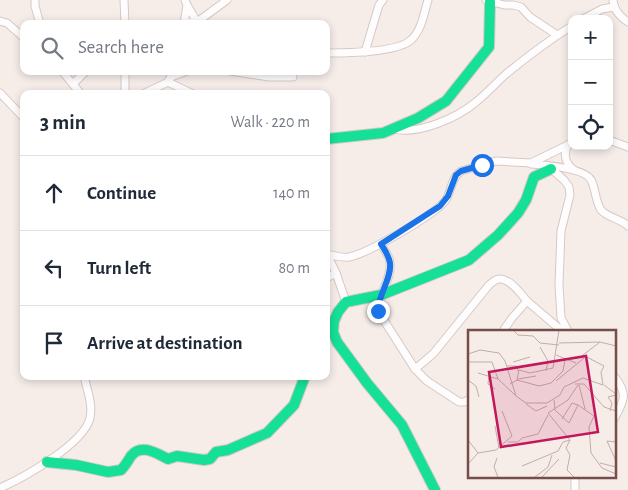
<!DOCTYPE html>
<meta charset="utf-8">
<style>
body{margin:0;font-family:"Alegreya Sans",sans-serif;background:#f6f6f7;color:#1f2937}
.controls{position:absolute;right:15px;top:15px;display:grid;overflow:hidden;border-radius:10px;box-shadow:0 2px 8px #0003}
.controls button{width:45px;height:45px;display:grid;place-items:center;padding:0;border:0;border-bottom:1px solid #e0e1e3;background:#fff;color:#1f2937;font:25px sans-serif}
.stop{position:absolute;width:15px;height:15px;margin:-11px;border:4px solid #1a73e8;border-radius:50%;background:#fff}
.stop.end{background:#1a73e8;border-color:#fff;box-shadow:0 1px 5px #0008}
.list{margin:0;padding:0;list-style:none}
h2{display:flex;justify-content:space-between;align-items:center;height:65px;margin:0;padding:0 20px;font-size:21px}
h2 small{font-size:16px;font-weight:400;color:#747a83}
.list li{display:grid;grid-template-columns:32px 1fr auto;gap:15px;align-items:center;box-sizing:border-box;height:75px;padding:0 20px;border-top:1px solid #e0e1e3}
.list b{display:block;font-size:19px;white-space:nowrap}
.list em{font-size:16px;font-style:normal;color:#747a83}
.icon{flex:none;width:28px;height:28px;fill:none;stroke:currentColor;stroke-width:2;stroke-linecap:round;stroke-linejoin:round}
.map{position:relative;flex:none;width:628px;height:490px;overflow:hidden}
.search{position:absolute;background:#fff;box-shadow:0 2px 8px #0003;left:20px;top:20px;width:310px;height:55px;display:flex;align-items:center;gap:12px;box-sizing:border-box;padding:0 18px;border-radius:10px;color:#747a83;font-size:19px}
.panel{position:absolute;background:#fff;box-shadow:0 2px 8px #0003;left:20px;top:90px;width:310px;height:290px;border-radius:10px}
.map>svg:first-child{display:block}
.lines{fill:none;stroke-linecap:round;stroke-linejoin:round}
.street-casing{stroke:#d5c9c6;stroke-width:9}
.fast-casing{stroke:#d6c9c6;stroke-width:12}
.street{stroke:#fefcfc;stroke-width:7}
.fast{stroke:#16e098;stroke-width:10}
.route{stroke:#1a73e8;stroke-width:6}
.inset-road{fill:none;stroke:#c2ada9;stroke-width:1}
.view{fill:#c2185b;fill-opacity:0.15;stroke:#c2185b;stroke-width:2.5}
.inset-edge{fill:none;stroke:#754d49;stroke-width:2.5}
</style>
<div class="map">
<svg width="628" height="490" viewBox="0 0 628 490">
<rect width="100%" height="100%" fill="#f6ede9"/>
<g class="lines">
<defs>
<g id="street">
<path d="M35,0V6L40,24"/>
<path d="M124,0L125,24"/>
<path d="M185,0L187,5L184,24L190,22L200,24"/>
<path d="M486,0L504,5H513L521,7L530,17L557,35"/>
<path d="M613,0C614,10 620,17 628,22"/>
<path d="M187,5L197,22L227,0"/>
<path d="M583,19L602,9L614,7"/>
<path d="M0,21L7,23L24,38"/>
<path d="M365,52L379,5L383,0"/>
<path d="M326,53C345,53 399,53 412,39C422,29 424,13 428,0"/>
<path d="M62,71L81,94"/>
<path d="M125,71V94"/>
<path d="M230,71L269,77H293"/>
<path d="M171,77L187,71"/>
<path d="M168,82L193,94"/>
<path d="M73,84L86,71"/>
<path d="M0,93L24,118"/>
<path d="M143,94L168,82L174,71"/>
<path d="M394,129C418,135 457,118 476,102C486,94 496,83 506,74C527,57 549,40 572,26"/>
<path d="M609,140L628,147"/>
<path d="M568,145C563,154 565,163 574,170"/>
<path d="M531,164C544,165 585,168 591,180C596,189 595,201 601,210C608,218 621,219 628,226"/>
<path d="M548,166L564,180L569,187L570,195L561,231L559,285L561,318L568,331"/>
<path d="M381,244C384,250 390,256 390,263C392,278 378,295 378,311L415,369L427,381L459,402H465L469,399"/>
<path d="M326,254C334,256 342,258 349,257C367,254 434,215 445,201C452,192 450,179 461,171L496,161L531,163L572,143"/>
<path d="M327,254L336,273L346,302"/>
<path d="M326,278L336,273"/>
<path d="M503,331L512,318L527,301L562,331"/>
<path d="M415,369L433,354L489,285C492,283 495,279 499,279C510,278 521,294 527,301"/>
<path d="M614,376C628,393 625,400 614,419"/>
<path d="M0,488C23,478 84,444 90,418C93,404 87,390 84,376"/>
<path d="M575,490V476"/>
</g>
<g id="fast">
<path d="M326,139L383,133L418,118L446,101L489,47L490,2"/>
<path d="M47,462L76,465L108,472L121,470C125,466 128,461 131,456C141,443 156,453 168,459L177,456L204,460L210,459L216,452L228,450L267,433L294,405L305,376"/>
<path d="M435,490L402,425L367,383L337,342L333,332L334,321L338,312L346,302L381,295L469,260L498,235L518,213L526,200L534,177L551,169"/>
</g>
</defs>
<use href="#street" class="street-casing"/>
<use href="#fast" class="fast-casing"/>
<use href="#street" class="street"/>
<use href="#fast" class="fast"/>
</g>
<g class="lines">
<path class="route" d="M378,311C378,295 392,278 390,263C389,256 385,250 381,244L440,206L448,196L456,175L461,171L482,165"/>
</g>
<g transform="translate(468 330)">
<rect width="148" height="148" fill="#f6ede9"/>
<path class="inset-road" d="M45,0L50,5L65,6L72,13L91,15M91,13L132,12M72,17L80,31L78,41M0,24L12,20L31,23L37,31L48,66L58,73H79L92,65L96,57L115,48L135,55L133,42L136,36L115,25L132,12L148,16M88,25L108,33M0,32H24L30,49M45,32L62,27M39,36H49L50,41M10,43L30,49L47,65M21,45L20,54L27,59M50,49L68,46M0,50L8,56L11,67M49,50L71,56L83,53L95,41L97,30M88,51L116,28M42,54L49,50L51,40L62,43L85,38L91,0M107,54H116L136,77L148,81M111,55L117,79M136,55L148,64M86,70L87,80L101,93L110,75L126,86L121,97L123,123L134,138L148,144M58,74L68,81L79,76M142,81L144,73L140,67L148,65M94,89L104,73L110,75M27,96L31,118M0,110L10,123M102,110L80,83L100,70L110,55M102,110L98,118L102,125L99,140L106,147M40,112H50L54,108L70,104L80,85M148,112L139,111L148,131M29,128L26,137L30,147M132,133L148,137M0,134L10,123L28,120L44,106L34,81M54,136L90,121L95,112L102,110M67,147L80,137L84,125M74,147L91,129"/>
<path class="view" d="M118,26L130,102L33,117L21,42Z"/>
<rect width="148" height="148" class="inset-edge"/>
</g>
</svg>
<div class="controls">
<button>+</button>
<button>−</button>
<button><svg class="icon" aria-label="locate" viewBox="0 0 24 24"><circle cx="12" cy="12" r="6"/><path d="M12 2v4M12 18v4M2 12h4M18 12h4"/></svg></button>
</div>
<div class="stop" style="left:482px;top:165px"></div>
<div class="stop end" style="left:378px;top:311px"></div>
<div class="search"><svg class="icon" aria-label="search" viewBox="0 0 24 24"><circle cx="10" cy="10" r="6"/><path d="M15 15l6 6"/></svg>Search here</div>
<section class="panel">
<h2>3 min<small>Walk · 220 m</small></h2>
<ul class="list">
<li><svg class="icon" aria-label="ahead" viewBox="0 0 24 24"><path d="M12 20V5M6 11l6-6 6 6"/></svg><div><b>Continue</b></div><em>140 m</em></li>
<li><svg class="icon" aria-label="left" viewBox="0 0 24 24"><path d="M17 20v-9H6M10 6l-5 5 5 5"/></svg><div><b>Turn left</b></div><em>80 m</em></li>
<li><svg class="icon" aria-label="arrive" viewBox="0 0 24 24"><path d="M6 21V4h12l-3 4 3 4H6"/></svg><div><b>Arrive at destination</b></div></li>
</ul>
</section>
</div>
